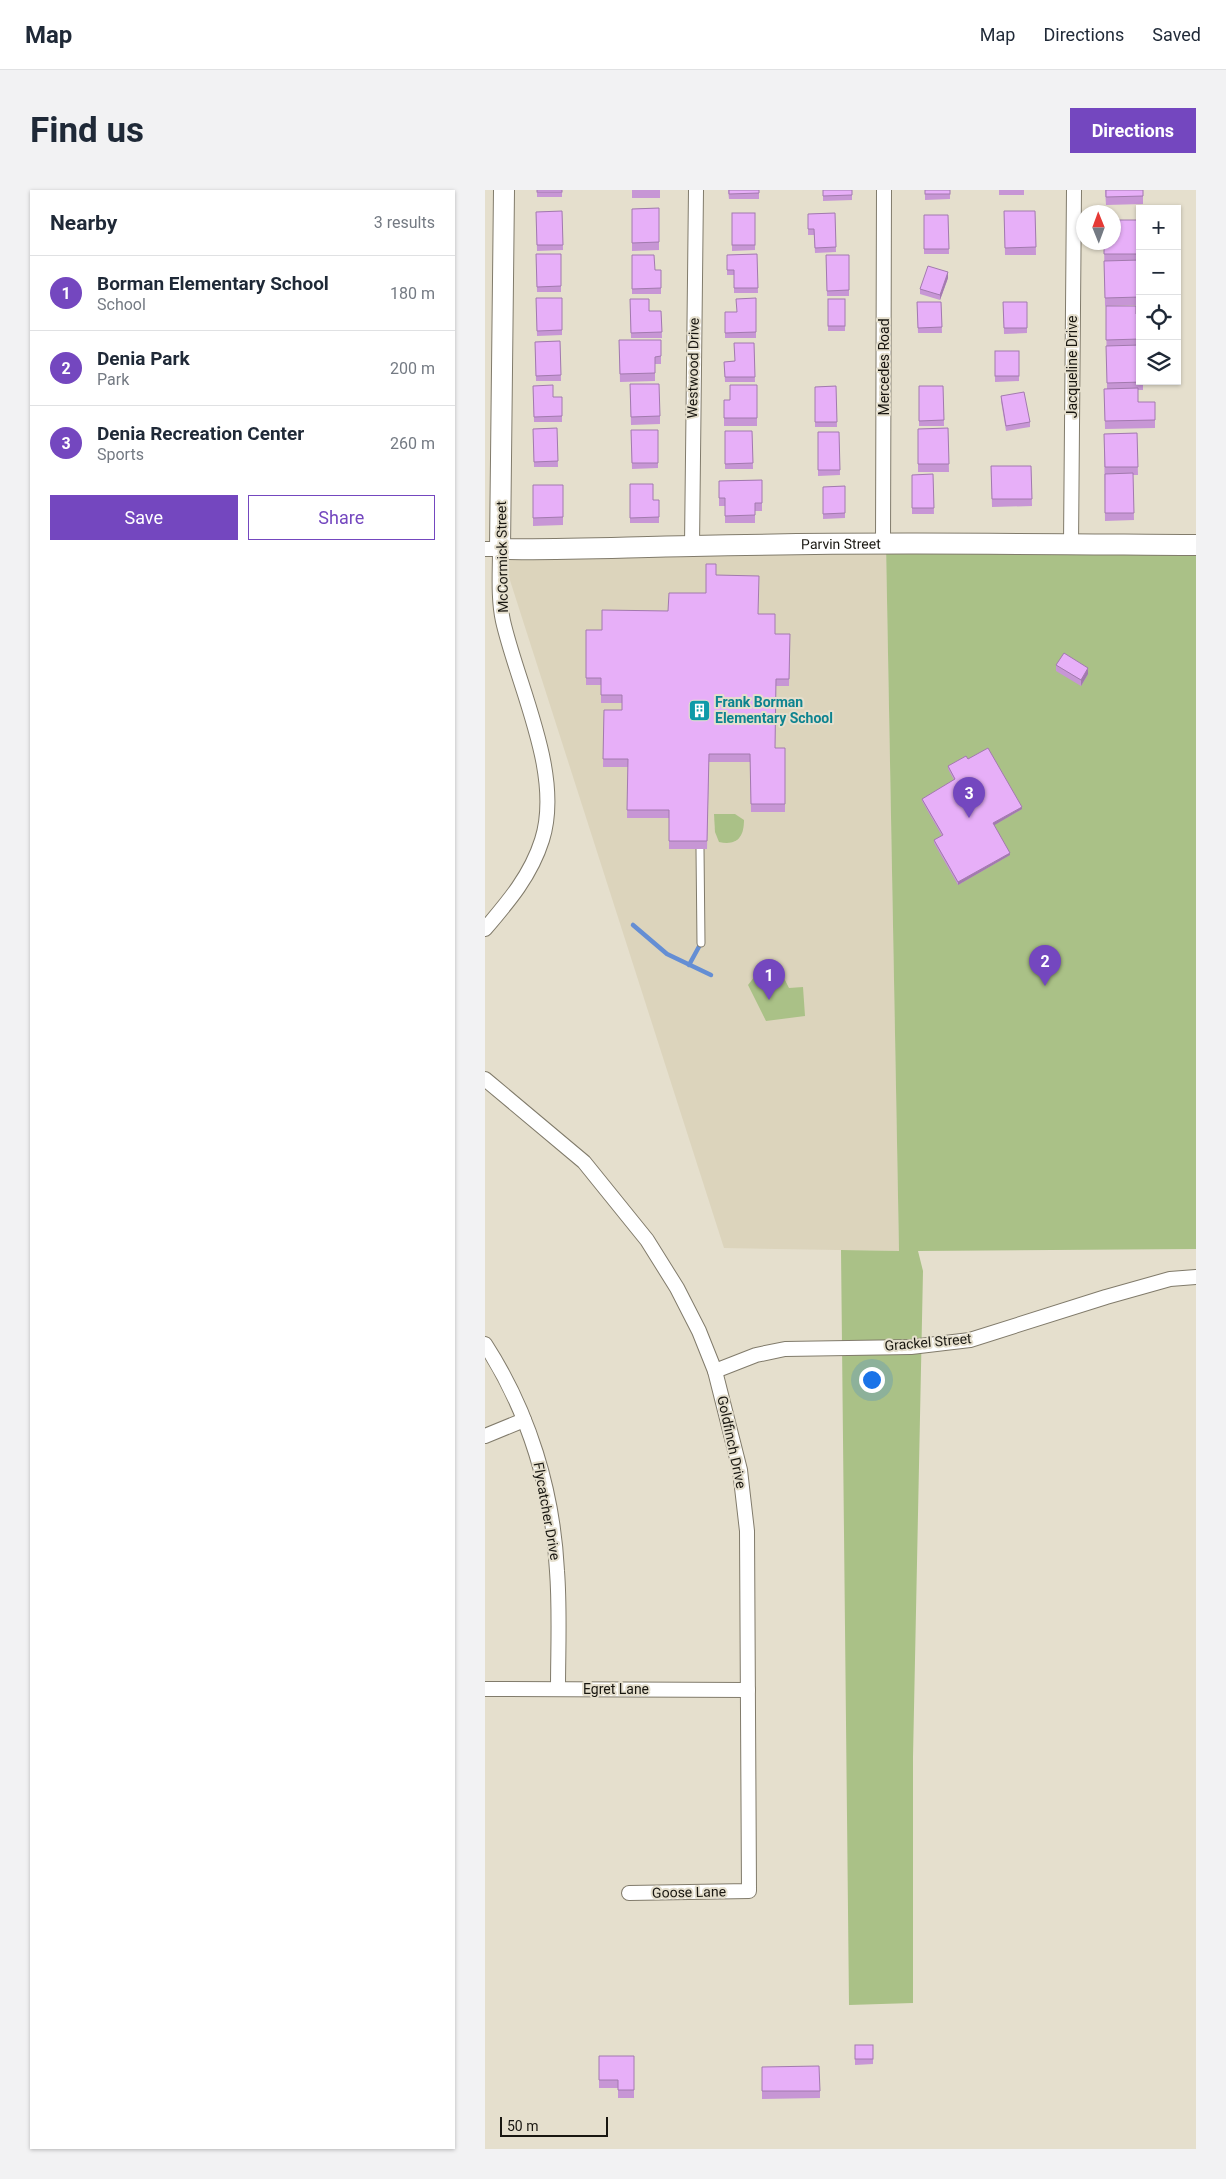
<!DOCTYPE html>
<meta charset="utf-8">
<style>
body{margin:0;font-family:Roboto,sans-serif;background:#f2f2f3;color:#1f2937}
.controls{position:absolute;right:15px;top:15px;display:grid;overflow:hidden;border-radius:0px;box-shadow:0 1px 4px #0004}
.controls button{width:45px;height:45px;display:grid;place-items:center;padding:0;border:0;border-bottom:1px solid #e0e1e3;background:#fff;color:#1f2937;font:25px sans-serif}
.compass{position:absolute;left:591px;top:15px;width:45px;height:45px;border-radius:50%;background:#fff;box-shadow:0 1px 4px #0004;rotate:359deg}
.scale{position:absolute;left:15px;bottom:12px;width:108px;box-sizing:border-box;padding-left:5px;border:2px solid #181610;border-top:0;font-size:14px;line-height:18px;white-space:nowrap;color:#181610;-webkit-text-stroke:4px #e5dfcd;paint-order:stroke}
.you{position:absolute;left:386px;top:1189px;width:18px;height:18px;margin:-12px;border:4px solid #fff;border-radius:50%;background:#1a73e8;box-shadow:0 0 0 8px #1a73e833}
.badge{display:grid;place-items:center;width:32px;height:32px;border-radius:50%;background:#7447bf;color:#fff;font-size:16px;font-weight:700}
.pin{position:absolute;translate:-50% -41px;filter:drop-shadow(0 1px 2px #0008)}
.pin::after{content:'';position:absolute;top:26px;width:18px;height:15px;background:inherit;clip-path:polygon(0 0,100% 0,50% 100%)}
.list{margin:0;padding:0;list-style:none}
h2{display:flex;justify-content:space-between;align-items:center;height:65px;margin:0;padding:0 20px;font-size:21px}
h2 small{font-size:16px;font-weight:400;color:#747a83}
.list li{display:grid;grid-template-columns:32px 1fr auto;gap:15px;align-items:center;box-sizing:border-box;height:75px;padding:0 20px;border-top:1px solid #e0e1e3}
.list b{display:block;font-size:19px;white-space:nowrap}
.list p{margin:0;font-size:16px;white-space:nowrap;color:#747a83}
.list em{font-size:16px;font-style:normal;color:#747a83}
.actions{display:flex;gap:10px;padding:15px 20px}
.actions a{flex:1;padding:11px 0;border:1px solid #7447bf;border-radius:0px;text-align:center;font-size:18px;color:#7447bf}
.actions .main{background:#7447bf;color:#fff}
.icon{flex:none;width:28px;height:28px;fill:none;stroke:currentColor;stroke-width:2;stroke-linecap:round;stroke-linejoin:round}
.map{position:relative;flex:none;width:711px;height:1959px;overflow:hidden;border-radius:0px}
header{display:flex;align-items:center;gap:30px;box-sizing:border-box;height:70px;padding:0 25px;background:#fff;border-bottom:1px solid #e0e1e3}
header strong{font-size:24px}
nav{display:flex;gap:28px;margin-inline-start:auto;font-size:18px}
.intro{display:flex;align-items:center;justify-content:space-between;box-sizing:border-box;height:120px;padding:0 30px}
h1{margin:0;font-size:35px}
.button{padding:12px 22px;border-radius:0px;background:#7447bf;color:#fff;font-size:18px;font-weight:700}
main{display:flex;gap:30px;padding:0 30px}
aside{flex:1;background:#fff;border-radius:0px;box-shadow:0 1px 4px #0004}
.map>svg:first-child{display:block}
.built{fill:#dcd4bc}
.green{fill:#aac187}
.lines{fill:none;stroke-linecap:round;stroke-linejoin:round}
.stream{stroke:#648ed4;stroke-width:4.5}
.lane-casing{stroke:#817b6b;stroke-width:9}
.street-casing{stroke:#817b6b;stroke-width:16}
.secondary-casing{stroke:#817b6b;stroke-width:22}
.lane{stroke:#fff;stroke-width:7}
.street{stroke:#fff;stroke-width:14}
.secondary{stroke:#fff;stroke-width:20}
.wall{fill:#c796d5}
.shaded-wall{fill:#a27aae}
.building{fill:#e7aff8;stroke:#a27aae}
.labels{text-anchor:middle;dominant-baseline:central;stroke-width:4;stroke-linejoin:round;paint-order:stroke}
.street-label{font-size:14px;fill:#181610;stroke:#e5dfcd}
.culture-label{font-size:14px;font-weight:bold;fill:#0d838f;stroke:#e5dfcd;text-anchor:start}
</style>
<header>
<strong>Map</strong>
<nav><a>Map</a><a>Directions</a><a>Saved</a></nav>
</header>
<div class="intro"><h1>Find us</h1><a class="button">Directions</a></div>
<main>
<aside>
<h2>Nearby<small>3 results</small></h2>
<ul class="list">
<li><span class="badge">1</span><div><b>Borman Elementary School</b><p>School</p></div><em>180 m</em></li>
<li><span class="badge">2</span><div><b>Denia Park</b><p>Park</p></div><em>200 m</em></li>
<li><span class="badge">3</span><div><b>Denia Recreation Center</b><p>Sports</p></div><em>260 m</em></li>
</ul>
<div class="actions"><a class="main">Save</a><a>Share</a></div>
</aside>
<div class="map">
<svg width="711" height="1959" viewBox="0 0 711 1959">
<rect width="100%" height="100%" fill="#e5dfcd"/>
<path class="built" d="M401,355L414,1061L239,1058L15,359Z"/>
<g class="green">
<path d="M711,354V1059L433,1061L438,1081L428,1567V1813L364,1815L356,1060L414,1061L401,355Z"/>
<path d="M229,624H250L259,630C259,647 252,656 234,652L230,642Z"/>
<path d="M270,786H298L304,798L318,797L320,826L281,831L263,795Z"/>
</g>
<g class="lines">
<g class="stream">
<path d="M148,735L182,764L226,785"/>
<path d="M204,775L216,753"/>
</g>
<defs>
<path id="lane" d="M215,659L216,753"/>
<g id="street">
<path d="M586,354L589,0"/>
<path d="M398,355L399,0"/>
<path d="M207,356L211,0"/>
<path d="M0,359H15C15,383 13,408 18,431C33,497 78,584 57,650C46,685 24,711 0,739"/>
<path d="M0,889L99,972L162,1050L192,1098L214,1141L230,1181L255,1280L262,1341L264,1701L144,1703"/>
<path d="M0,1154C44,1222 68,1301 72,1381C75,1420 73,1460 73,1499"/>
<path d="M230,1181L271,1165L300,1159L426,1157L485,1150L621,1107L685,1089L711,1087"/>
<path d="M0,1246L39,1230"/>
<path d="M0,1499L263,1500"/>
</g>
<g id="secondary">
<path id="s1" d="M19,0L15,359C79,360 143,357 208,356C375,352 543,354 711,355"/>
</g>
</defs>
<use href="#lane" class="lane-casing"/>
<use href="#street" class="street-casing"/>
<use href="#secondary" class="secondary-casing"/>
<use href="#lane" class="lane"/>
<use href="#street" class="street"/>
<use href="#secondary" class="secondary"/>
</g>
<g class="wall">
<rect x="52" y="0" width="25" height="7"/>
<rect x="147" y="0" width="28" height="8"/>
<path d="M243,0H274V9H244Z"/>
<path d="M338,0H367V10L338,11Z"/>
<path d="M440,0H465V9L440,10Z"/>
<rect x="514" y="0" width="25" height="5"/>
<path d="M620,0H658V14L621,15Z"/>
<path d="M174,18V60L147,61V19Z"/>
<path d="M77,21L78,60L52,61L51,22Z"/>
<path d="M519,21H550L551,65H520Z"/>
<path d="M247,23H270V60L247,61Z"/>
<path d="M350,23L351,62L330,63L329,45H323V24Z"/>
<path d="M439,25H463L464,64H439Z"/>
<path d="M655,30V115L620,116L619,52L632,48Z"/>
<path d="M51,64H76V102H52Z"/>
<path d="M272,64L273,103H249V85H242V65Z"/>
<path d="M147,65L170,80H176V104H147Z"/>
<path d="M341,65H364V106H342Z"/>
<path d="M463,88L455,110L435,104V99Z"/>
<path d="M51,108H77V145L52,146Z"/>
<path d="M271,108V148H240V122H252Z"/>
<path d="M145,109L164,121H176L177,148H146Z"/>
<rect x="343" y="109" width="17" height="32"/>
<path d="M432,112H456L457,143H433Z"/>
<path d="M518,112H542V143L519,144Z"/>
<path d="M621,116L651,124H655V191H658V200H653V212H670V238L620,239L619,199H622Z"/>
<path d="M134,150H176V174H170V191L135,192Z"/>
<path d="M75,151L76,191H51L50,152Z"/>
<path d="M269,153L270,192H240L239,172L250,171Z"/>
<path d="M510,161H534V191L510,192Z"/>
<path d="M145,194L175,226V234L146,235Z"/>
<path d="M272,195V236H239V210H245Z"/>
<path d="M48,196L68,207H77V232H49Z"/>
<path d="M351,196L352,237H330V197Z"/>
<path d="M434,196H458L459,236H434Z"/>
<path d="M516,206L545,232V237L521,241L516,211Z"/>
<path d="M72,238L73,277H49L48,239Z"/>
<path d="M463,238L464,282H433V239Z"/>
<path d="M146,240H173V278L147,279Z"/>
<path d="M240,241H267L268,279H240Z"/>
<path d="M333,242H354L355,285L333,286Z"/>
<path d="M652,243L653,285H648L649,330L620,331L619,244Z"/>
<path d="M506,276H546L547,316L507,317Z"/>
<path d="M448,284L449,324H427V285Z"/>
<path d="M277,290V321H270V333H240V316H234V291Z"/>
<path d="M145,294L168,310H174V333H145Z"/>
<path d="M48,295H78V335L48,336Z"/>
<path d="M360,296V328L338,329V297Z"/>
<path d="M231,385L273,424L290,444H305L304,496H291L290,558H300V622H266L265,572H224L222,659H184V628H142L143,577H118L119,520H137V513H116V495H101V440H117L183,421L221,403Z"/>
<path d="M571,475L603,484L596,496L571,481Z"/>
<path d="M483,569L537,619L509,635L525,665L473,695L449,653V650L457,646L437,611V609L469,590L463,579V576Z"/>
<path d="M370,1855H388V1874L370,1875Z"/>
<path d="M149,1866V1908H133V1898H114V1890Z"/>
<path d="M277,1877L335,1901V1908L277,1909Z"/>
</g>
<g class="shaded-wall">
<path d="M463,82V88L455,110V105Z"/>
<path d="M603,478V484L596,496V490Z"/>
<path d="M537,617V619L508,636V633Z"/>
<path d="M525,663V665L473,695V692Z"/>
</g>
<g class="building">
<rect x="52" y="0" width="25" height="2"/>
<path d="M244,0H274V3L244,4Z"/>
<path d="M338,0H367V5L338,6Z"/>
<rect x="440" y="0" width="25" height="4"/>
<path d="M621,0H658V6L621,7Z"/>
<path d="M174,18V52L147,53V19Z"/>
<path d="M77,21L78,55H52L51,22Z"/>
<path d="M519,21H550L551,57L520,58Z"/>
<rect x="247" y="23" width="23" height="32"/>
<path d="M350,23L351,57L330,58L329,39H323V24Z"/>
<path d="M439,25H463L464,59H439Z"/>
<path d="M632,30H655V64H619V52H628V48H632Z"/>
<path d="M51,64H76V96L52,97Z"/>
<path d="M272,64L273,98H249V80H242V65Z"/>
<path d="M147,65H169L170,80H176V98L147,99Z"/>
<path d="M341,65H364V100L342,101Z"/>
<path d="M655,70V107L620,108L619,71Z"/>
<path d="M443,76L463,82L455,105L435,99Z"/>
<path d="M51,108H77V140L52,141Z"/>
<path d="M271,108V142L240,143V122H252L251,109Z"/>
<path d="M145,109H164V121H176L177,142L146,143Z"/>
<rect x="343" y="109" width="17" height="27"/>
<path d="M432,112H456L457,137L433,138Z"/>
<path d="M518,112H542V138H519Z"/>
<path d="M621,116H651V124H655V149L621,150Z"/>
<path d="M134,150H176V166L170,167V183L135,184Z"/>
<path d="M75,151L76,185L51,186L50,152Z"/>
<path d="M249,153H269L270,187H240L239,172L250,171Z"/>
<path d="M655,155V191H658V192L622,193L621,156Z"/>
<rect x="510" y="161" width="24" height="25"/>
<path d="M145,194H174L175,226L146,227Z"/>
<path d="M68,195V207H77V226L49,227L48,196Z"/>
<path d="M245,195H272V228H239V210H245Z"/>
<path d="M351,196L352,232H330V197Z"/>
<path d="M434,196H458L459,230L434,231Z"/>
<path d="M653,198V212H670V230L620,231L619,199Z"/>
<path d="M539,202L545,232L521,236L516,206Z"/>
<path d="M72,238L73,271L49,272L48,239Z"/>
<path d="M463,238L464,274H433V239Z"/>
<path d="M146,240H173V273H147Z"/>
<path d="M240,241H267L268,273L240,274Z"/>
<path d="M333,242H354L355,280H333Z"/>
<path d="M652,243L653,277H620L619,244Z"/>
<path d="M506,276H546L547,309H507Z"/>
<path d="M648,283L649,323H620V284Z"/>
<path d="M448,284L449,318H427V285Z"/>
<path d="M277,290V313H270V325L240,326V308H234V291Z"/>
<path d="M145,294H168V310H174V327L145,328Z"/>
<path d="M48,295H78V327L48,328Z"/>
<path d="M360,296V323L338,324V297Z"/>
<path d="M221,374H231V385L274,386L273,424H290V444H305L304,489H291L290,558H300V614H266L265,564H224L222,651H184V620H142L143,569H118L119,520H137V505H116V488H101V440H117V420L183,421L184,403H221Z"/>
<path d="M579,463L603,478L596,490L571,475Z"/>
<path d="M503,558L537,617L508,633L525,663L473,692L449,650L458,645L437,609L470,589L463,576L481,566L483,569Z"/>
<rect x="370" y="1855" width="18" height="14"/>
<path d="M114,1866H149V1900H133V1890H114Z"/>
<path d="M334,1876L335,1901H277V1877Z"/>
</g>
<defs>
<symbol id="building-square" viewBox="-11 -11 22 22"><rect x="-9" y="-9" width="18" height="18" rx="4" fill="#0f9aa8" stroke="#e5dfcd"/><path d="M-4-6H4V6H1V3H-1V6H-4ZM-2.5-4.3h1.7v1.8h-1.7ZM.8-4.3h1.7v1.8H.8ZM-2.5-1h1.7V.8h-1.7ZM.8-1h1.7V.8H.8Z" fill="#fff"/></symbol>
</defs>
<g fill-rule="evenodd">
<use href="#building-square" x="202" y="508" width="25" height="25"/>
</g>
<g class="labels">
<g class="street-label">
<text transform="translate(399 177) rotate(-90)">Mercedes Road</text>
<text transform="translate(587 177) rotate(-90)">Jacqueline Drive</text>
<text transform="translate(208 178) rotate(-89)">Westwood Drive</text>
<text stroke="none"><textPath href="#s1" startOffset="700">Parvin Street</textPath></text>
<text transform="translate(17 367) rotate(-91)">McCormick Street</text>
<text transform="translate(443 1152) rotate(-5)">Grackel Street</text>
<text transform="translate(247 1252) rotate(78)">Goldfinch Drive</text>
<text transform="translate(62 1321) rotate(80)">Flycatcher Drive</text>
<text x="131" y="1499">Egret Lane</text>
<text transform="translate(204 1702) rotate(-1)">Goose Lane</text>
</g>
<g class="culture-label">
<text x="230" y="512">Frank Borman<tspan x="230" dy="16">Elementary School</tspan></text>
</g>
</g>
</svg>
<div class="controls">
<button>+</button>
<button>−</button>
<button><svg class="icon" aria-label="locate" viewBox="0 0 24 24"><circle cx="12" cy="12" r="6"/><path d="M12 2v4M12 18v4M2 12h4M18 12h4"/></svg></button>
<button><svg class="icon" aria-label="layers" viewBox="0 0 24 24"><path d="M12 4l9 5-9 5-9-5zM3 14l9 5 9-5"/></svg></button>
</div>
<svg class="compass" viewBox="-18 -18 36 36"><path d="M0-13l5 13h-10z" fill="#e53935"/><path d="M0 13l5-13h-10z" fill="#747a83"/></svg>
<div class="scale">50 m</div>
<div class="you"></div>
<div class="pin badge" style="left:284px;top:810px">1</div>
<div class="pin badge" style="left:560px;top:796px">2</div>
<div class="pin badge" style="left:484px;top:628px">3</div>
</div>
</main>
